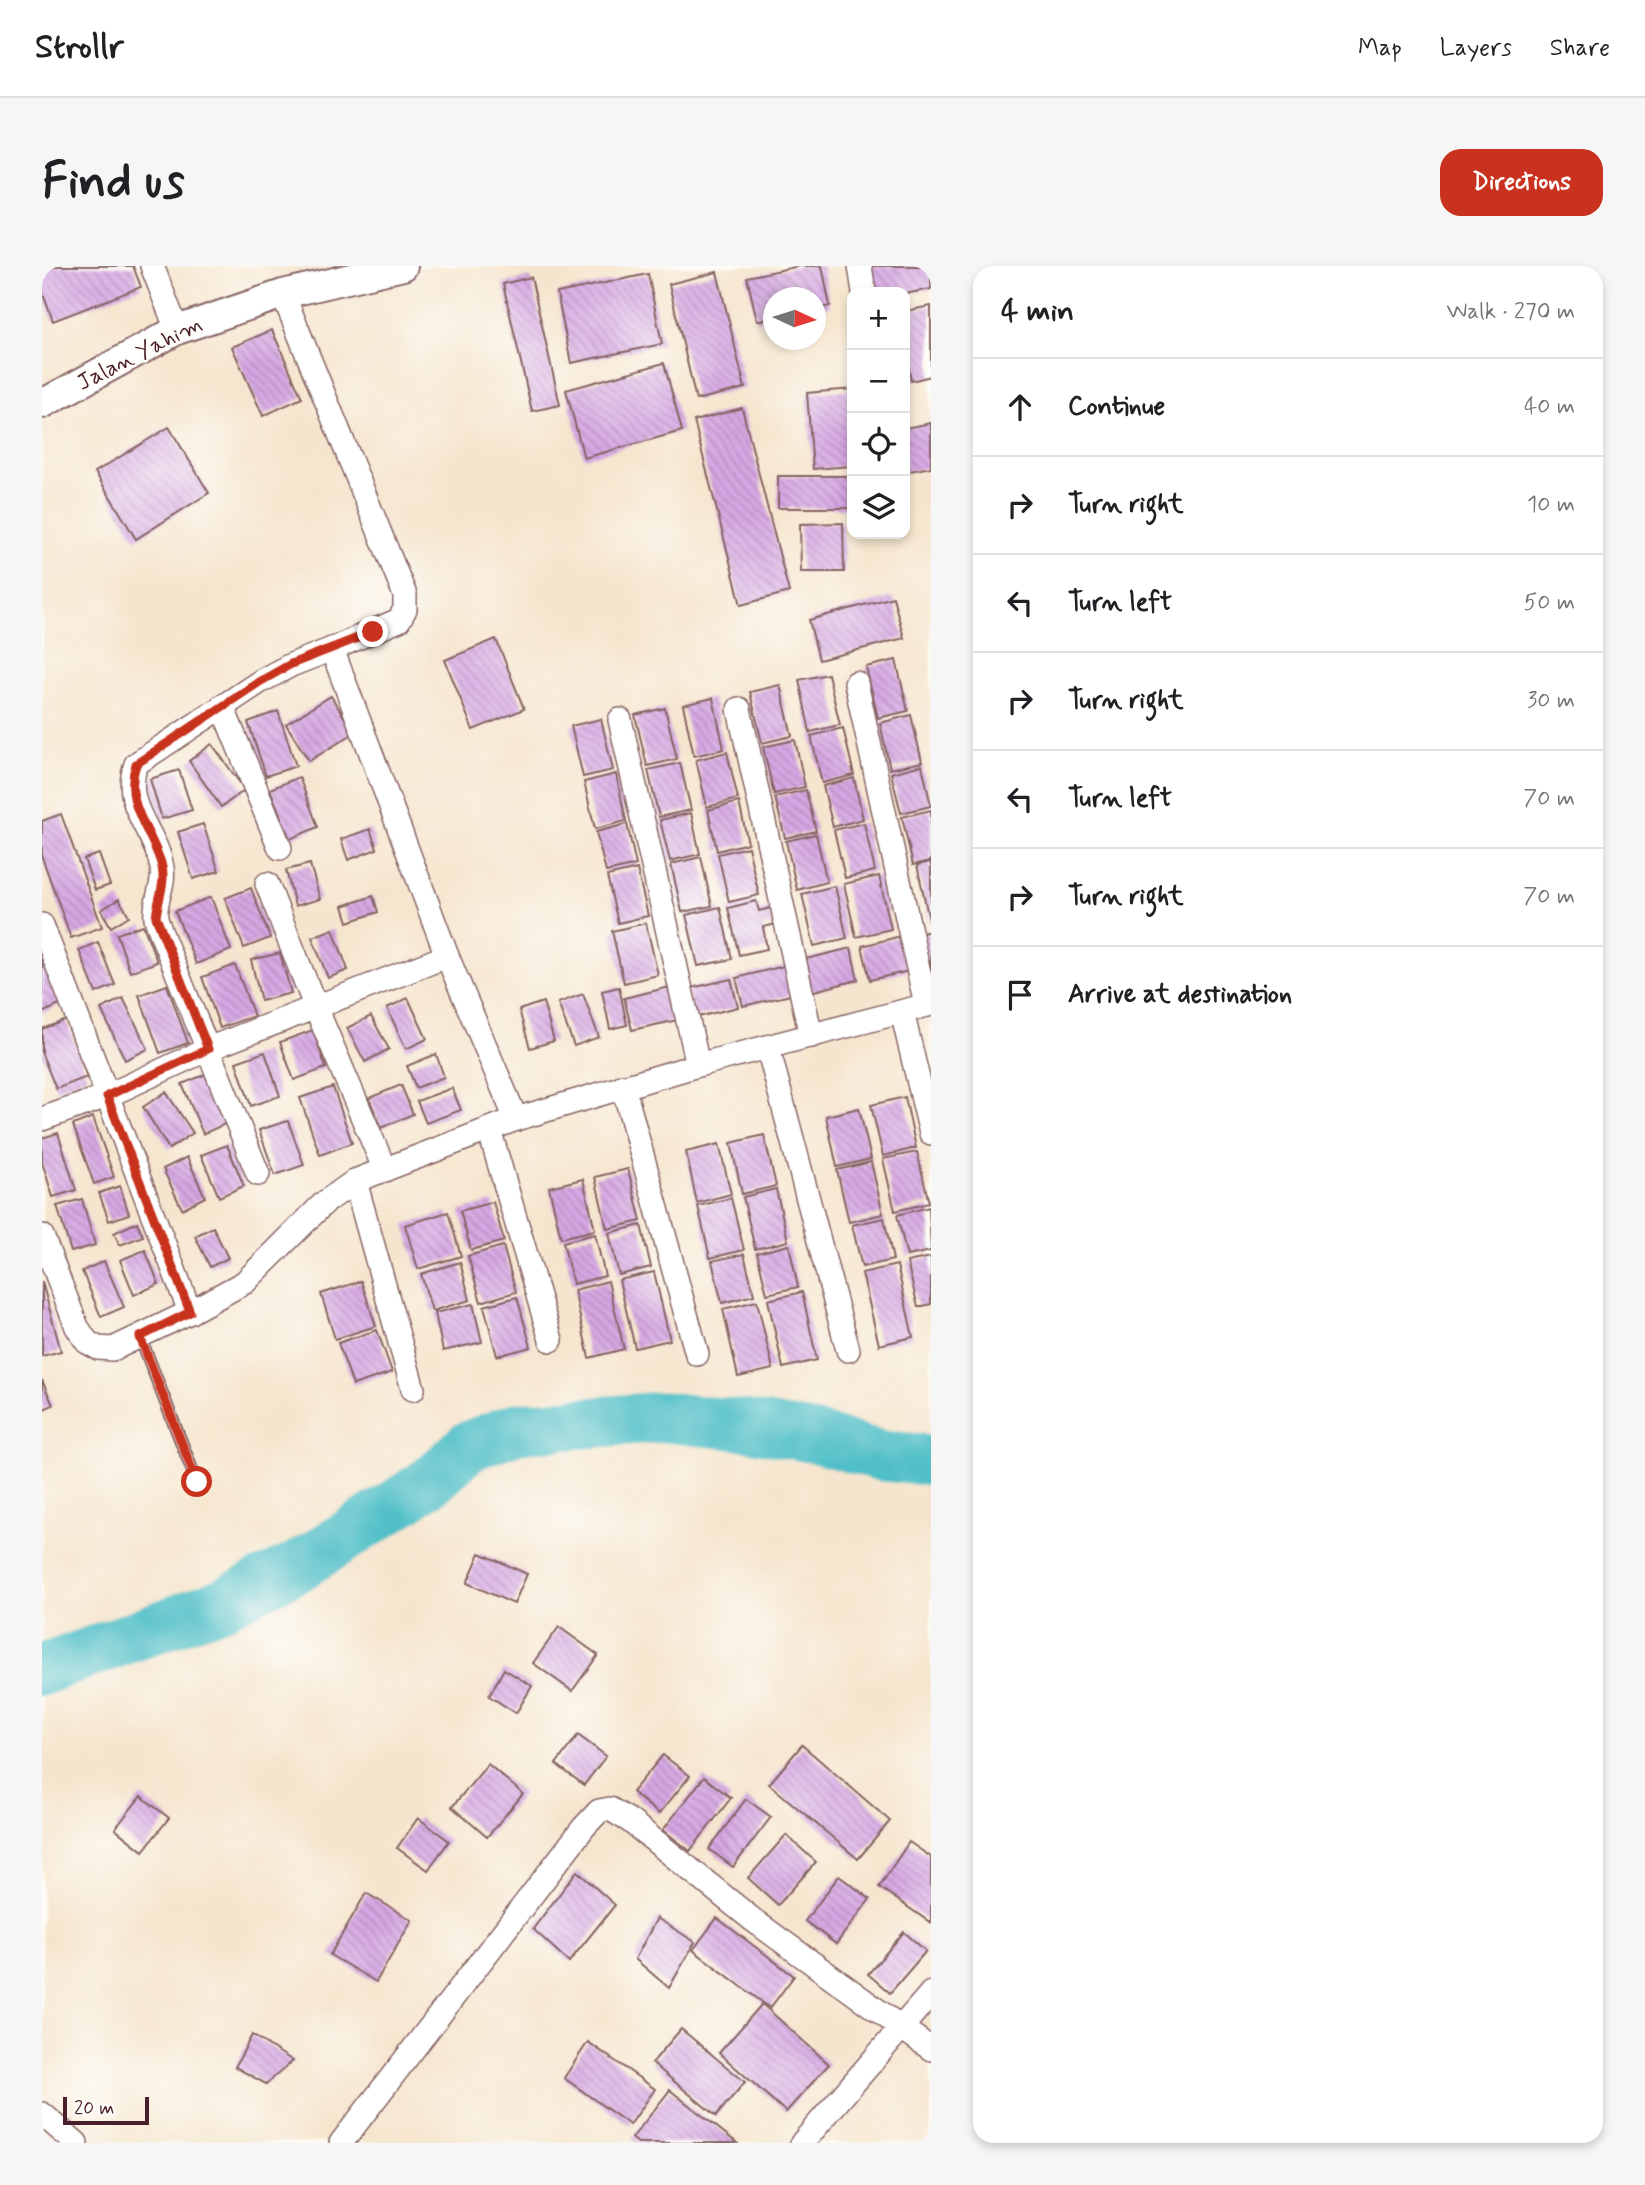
<!DOCTYPE html>
<meta charset="utf-8">
<style>
body{margin:0;font-family:Mynerve,sans-serif;background:#f6f6f6;color:#202124}
.controls{position:absolute;right:21px;top:21px;display:grid;overflow:hidden;border-radius:14px;box-shadow:0 4px 10px #0003}
.controls button{width:63px;height:63px;display:grid;place-items:center;padding:0;border:0;border-bottom:2px solid #e0e0e0;background:#fff;color:#202124;font:35px sans-serif}
.compass{position:absolute;left:721px;top:21px;width:63px;height:63px;border-radius:50%;background:#fff;box-shadow:0 4px 10px #0003;rotate:94deg}
.scale{position:absolute;left:21px;bottom:18px;width:86px;box-sizing:border-box;padding-left:7px;border:4px solid #4a1f2b;border-top:0;font-size:19px;line-height:24px;white-space:nowrap;color:#4a1f2b;-webkit-text-stroke:5px #fdfcf7;paint-order:stroke}
.stop{position:absolute;width:21px;height:21px;margin:-16px;border:5px solid #c8321e;border-radius:50%;background:#fff}
.stop.end{background:#c8321e;border-color:#fff;box-shadow:0 2px 7px #0008}
.list{margin:0;padding:0;list-style:none}
h2{display:flex;justify-content:space-between;align-items:center;height:91px;margin:0;padding:0 28px;font-size:30px}
h2 small{font-size:23px;font-weight:400;color:#757577}
.list li{display:grid;grid-template-columns:46px 1fr auto;gap:21px;align-items:center;box-sizing:border-box;height:98px;padding:0 28px;border-top:2px solid #e0e0e0}
.list b{display:block;font-size:26px;white-space:nowrap}
.list em{font-size:23px;font-style:normal;color:#757577}
.icon{flex:none;width:38px;height:38px;fill:none;stroke:currentColor;stroke-width:2;stroke-linecap:round;stroke-linejoin:round}
.map{position:relative;flex:none;width:889px;height:1877px;overflow:hidden;border-radius:21px}
header{display:flex;align-items:center;gap:42px;box-sizing:border-box;height:98px;padding:0 35px;background:#fff;border-bottom:2px solid #e0e0e0}
header strong{font-size:33px}
nav{display:flex;gap:38px;margin-inline-start:auto;font-size:24px}
.intro{display:flex;align-items:center;justify-content:space-between;box-sizing:border-box;height:168px;padding:0 42px}
h1{margin:0;font-size:49px}
.button{padding:18px 32px;border-radius:21px;background:#c8321e;color:#fff;font-size:24px;font-weight:700}
main{display:flex;gap:42px;padding:0 42px}
aside{flex:1;background:#fff;border-radius:21px;box-shadow:0 4px 10px #0003}
.map>svg:first-child{display:block}
.lines{fill:none;stroke-linecap:round;stroke-linejoin:round}
.river{stroke:#51bfc8;stroke-width:51}
.building{fill:url(#building-back-hatch)}
.service-casing{stroke:#866464;stroke-width:14}
.minor-casing{stroke:#866464;stroke-width:26}
.tertiary-casing{stroke:#866464;stroke-width:32}
.service{stroke:#fff;stroke-width:10}
.minor{stroke:#fff;stroke-width:23}
.tertiary{stroke:#fff;stroke-width:28}
.route{stroke:#c8321e;stroke-width:9}
.labels{text-anchor:middle;dominant-baseline:central;stroke-width:5;stroke-linejoin:round;paint-order:stroke}
.street-label{font-size:23px;fill:#4a1f2b;stroke:#fdfcf7}
</style>
<header>
<strong>Strollr</strong>
<nav><a>Map</a><a>Layers</a><a>Share</a></nav>
</header>
<div class="intro"><h1>Find us</h1><a class="button">Directions</a></div>
<main>
<div class="map">
<svg width="889" height="1877" viewBox="0 0 889 1877">
<defs>
<pattern id="building-back-hatch" width="6" height="6" patternUnits="userSpaceOnUse" patternTransform="scale(1.75)"><rect width="6" height="6" fill="#d7a8e4"/><path d="M-1 5l2 2M0 0l6 6M5-1l2 2" fill="none" stroke="#b088b9"/></pattern>
</defs>
<rect width="100%" height="100%" fill="#fdfcf7"/>
<filter id="ink" filterUnits="userSpaceOnUse"><feTurbulence type="fractalNoise" baseFrequency=".0143" numOctaves="2"/><feDisplacementMap in="SourceGraphic" scale="14" xChannelSelector="R" yChannelSelector="G"/><feConvolveMatrix kernelMatrix="1 2 1 2 8 2 1 2 1" color-interpolation-filters="sRGB"/></filter>
<filter id="wash" filterUnits="userSpaceOnUse"><feTurbulence type="fractalNoise" baseFrequency=".00686" numOctaves="4" result="noise"/><feDisplacementMap in="SourceGraphic" scale="28" xChannelSelector="R" yChannelSelector="G"/><feGaussianBlur stdDeviation="1.57" result="paint"/><feColorMatrix in="noise" values="0 0 0 0 0 0 0 0 0 0 0 0 0 0 0 0 0 1.4 0 .05"/><feComposite in="paint" operator="in"/></filter>
<g filter="url(#wash)">
<rect width="100%" height="100%" fill="#f6e5ce"/>
<g class="lines">
<path class="river" d="M0,1404L181,1337L257,1300L364,1232L391,1213L427,1180L475,1162L622,1151L708,1160L779,1173L840,1190L889,1194"/>
</g>
<g id="blocks">
<g class="building">
<path d="M0,0H91L99,21L11,55L0,25Z"/>
<path d="M758,0H780L788,40L774,43V32H732V52L715,55L705,11Z"/>
<path d="M824,0H889V23L863,28L828,26Z"/>
<path d="M675,6L703,122L654,134L627,18Z"/>
<path d="M606,8L620,78L529,97L515,27Z"/>
<path d="M489,11L518,139L490,145L461,18Z"/>
<path d="M889,40V110L869,115L863,84V45Z"/>
<path d="M230,64L260,132L221,150L190,81Z"/>
<path d="M622,97L640,165L542,192L524,124Z"/>
<path d="M810,123V200L771,203L765,127Z"/>
<path d="M700,142L747,326L699,339L652,155Z"/>
<path d="M889,157V201L863,206V162Z"/>
<path d="M127,161L167,227L94,273L53,206Z"/>
<path d="M736,210H807L808,242H736Z"/>
<path d="M801,257L802,306H759L758,258Z"/>
<path d="M851,331L862,372L777,394L767,354Z"/>
<path d="M454,373L482,443L431,464L403,394Z"/>
<path d="M854,394L866,445L836,452L824,401Z"/>
<path d="M786,408L798,459L768,466L757,414Z"/>
<path d="M738,419L750,470L720,477L708,426Z"/>
<path d="M289,430L312,467L267,495L244,458Z"/>
<path d="M671,432L682,483L652,490L641,439Z"/>
<path d="M623,442L635,493L605,500L593,449Z"/>
<path d="M236,445L254,500L224,510L206,456Z"/>
<path d="M869,449L880,496L848,503L838,457Z"/>
<path d="M559,453L571,504L541,511L529,460Z"/>
<path d="M801,462L812,509L780,517L769,470Z"/>
<path d="M753,474L763,521L732,528L721,481Z"/>
<path d="M170,478L203,524L179,541L147,495Z"/>
<path d="M685,486L696,533L665,541L654,494Z"/>
<path d="M638,497L649,544L617,551L606,504Z"/>
<path d="M880,499L889,540L859,547L849,507Z"/>
<path d="M137,504L150,544L120,553L108,513Z"/>
<path d="M574,508L584,555L553,563L542,516Z"/>
<path d="M257,511L276,561L248,573L228,523Z"/>
<path d="M812,512L821,553L791,561L781,520Z"/>
<path d="M764,524L774,565L743,572L733,531Z"/>
<path d="M697,536L706,577L675,585L666,544Z"/>
<path d="M889,544V595L871,599L860,551Z"/>
<path d="M649,547L658,588L628,595L618,554Z"/>
<path d="M19,548L60,661L29,672L0,591V555Z"/>
<path d="M822,557L833,605L803,612L792,564Z"/>
<path d="M161,558L177,605L151,613L136,566Z"/>
<path d="M585,558L594,599L564,606L554,566Z"/>
<path d="M328,563L335,583L306,594L299,573Z"/>
<path d="M774,568L785,616L755,624L744,575Z"/>
<path d="M706,581L717,629L687,636L676,588Z"/>
<path d="M57,588L68,619L53,624L42,593Z"/>
<path d="M659,591L670,640L640,646L629,598Z"/>
<path d="M889,596V658H888L875,599Z"/>
<path d="M268,598L278,633L253,640L244,604Z"/>
<path d="M595,603L606,650L576,657L565,610Z"/>
<path d="M837,610L849,663L814,671L802,618Z"/>
<path d="M793,620L805,672L772,680L760,628Z"/>
<path d="M209,622L228,672L202,682L183,632Z"/>
<path d="M331,630L336,646L306,656L301,640Z"/>
<path d="M169,631L189,684L154,698L133,645Z"/>
<path d="M77,633L87,650L69,661L59,644Z"/>
<path d="M714,635L717,645L732,641L735,658L721,661L725,683L697,689L686,642Z"/>
<path d="M678,641L690,693L656,700L644,649Z"/>
<path d="M604,657L616,709L582,717L570,665Z"/>
<path d="M101,659L115,696L88,706L75,668Z"/>
<path d="M291,663L306,704L286,712L270,671Z"/>
<path d="M889,665V716L875,668Z"/>
<path d="M859,670L867,705L828,714L820,680Z"/>
<path d="M56,676L73,719L54,727L37,684Z"/>
<path d="M809,682L816,714L768,726L760,694Z"/>
<path d="M238,687L249,727L219,735L209,694Z"/>
<path d="M0,691L20,738L0,747Z"/>
<path d="M193,699L212,750L178,762L160,711Z"/>
<path d="M746,699L753,728L701,740L694,712Z"/>
<path d="M689,713L696,741L652,752L645,723Z"/>
<path d="M125,719L146,777L118,787L97,729Z"/>
<path d="M577,721L585,759L568,763L560,725Z"/>
<path d="M628,721L636,754L590,764L582,732Z"/>
<path d="M541,728L557,771L532,780L516,737Z"/>
<path d="M81,732L106,783L83,794L59,743Z"/>
<path d="M366,732L385,773L364,783L345,742Z"/>
<path d="M501,736L512,775L488,782L477,744Z"/>
<path d="M329,750L347,783L323,796L305,762Z"/>
<path d="M24,754L45,811L14,823L0,788V763Z"/>
<path d="M271,764L284,802L252,814L238,776Z"/>
<path d="M223,786L238,830L209,840L194,796Z"/>
<path d="M394,788L402,811L374,822L365,800Z"/>
<path d="M164,808L185,857L161,868L140,818Z"/>
<path d="M359,819L371,848L339,862L327,832Z"/>
<path d="M291,821L310,877L278,889L258,832Z"/>
<path d="M410,822L419,844L384,857L375,835Z"/>
<path d="M124,826L151,867L127,883L101,841Z"/>
<path d="M863,831L874,882L841,890L829,839Z"/>
<path d="M817,842L829,893L795,901L784,850Z"/>
<path d="M51,851L72,911L52,918L31,859Z"/>
<path d="M246,855L262,899L233,909L217,864Z"/>
<path d="M16,867L34,924L11,931L0,896V872Z"/>
<path d="M722,869L734,920L700,928L689,877Z"/>
<path d="M677,878L689,928L655,937L644,886Z"/>
<path d="M185,879L202,920L177,931L159,889Z"/>
<path d="M875,886L887,937L853,945L841,893Z"/>
<path d="M145,891L163,931L140,943L121,903Z"/>
<path d="M829,896L841,948L807,956L795,904Z"/>
<path d="M586,903L599,955L565,963L553,911Z"/>
<path d="M541,913L553,964L519,972L507,921Z"/>
<path d="M78,920L87,948L67,955L57,927Z"/>
<path d="M734,923L746,975L713,983L701,931Z"/>
<path d="M689,932L702,984L668,992L656,940Z"/>
<path d="M40,933L53,979L29,986L15,940Z"/>
<path d="M451,936L462,975L429,984L418,945Z"/>
<path d="M887,941L889,985L865,990L855,949Z"/>
<path d="M406,946L419,990L376,1003L363,959Z"/>
<path d="M842,952L851,994L820,1001L810,959Z"/>
<path d="M95,956L101,970L78,979L72,967Z"/>
<path d="M599,959L609,1001L577,1009L567,967Z"/>
<path d="M171,961L186,992L168,1001L153,970Z"/>
<path d="M553,968L563,1010L531,1018L521,976Z"/>
<path d="M747,979L756,1021L725,1028L715,987Z"/>
<path d="M461,980L474,1026L439,1036L426,990Z"/>
<path d="M103,984L117,1018L92,1029L78,994Z"/>
<path d="M702,988L712,1029L680,1037L670,995Z"/>
<path d="M889,991V1038L876,1041L865,996Z"/>
<path d="M62,995L82,1041L59,1051L40,1005Z"/>
<path d="M418,996L428,1034L390,1045L379,1008Z"/>
<path d="M855,999L871,1071L837,1079L820,1007Z"/>
<path d="M612,1006L628,1074L593,1082L577,1014Z"/>
<path d="M319,1015L334,1060L293,1073L279,1028Z"/>
<path d="M566,1015L582,1083L547,1092L532,1024Z"/>
<path d="M0,1016L19,1085L0,1090Z"/>
<path d="M760,1026L775,1094L741,1102L726,1034Z"/>
<path d="M475,1031L489,1081L455,1090L442,1040Z"/>
<path d="M715,1035L731,1103L696,1111L681,1043Z"/>
<path d="M431,1038L440,1076L401,1085L393,1047Z"/>
<path d="M335,1064L350,1106L311,1119L296,1077Z"/>
<path d="M0,1114L11,1139L0,1144Z"/>
<path d="M438,1287L485,1308L472,1338L425,1317Z"/>
<path d="M517,1361L556,1389L530,1425L491,1397Z"/>
<path d="M462,1403L490,1420L474,1447L447,1430Z"/>
<path d="M536,1469L564,1490L542,1519L514,1498Z"/>
<path d="M760,1479L848,1555L816,1593L727,1518Z"/>
<path d="M621,1489L648,1510L617,1548L590,1526Z"/>
<path d="M446,1498L481,1528L445,1571L410,1541Z"/>
<path d="M662,1511L689,1532L648,1585L621,1564Z"/>
<path d="M99,1530L127,1552L101,1585L73,1563Z"/>
<path d="M704,1533L729,1551L691,1601L667,1583Z"/>
<path d="M376,1552L407,1575L386,1604L355,1582Z"/>
<path d="M744,1569L774,1596L736,1639L706,1612Z"/>
<path d="M867,1576L889,1591V1657L837,1621Z"/>
<path d="M535,1605L573,1639L527,1696L491,1663Z"/>
<path d="M797,1610L828,1633L794,1678L763,1655Z"/>
<path d="M324,1627L370,1654L334,1716L288,1689Z"/>
<path d="M615,1652L653,1676L627,1722L593,1693Z"/>
<path d="M675,1652L752,1710L728,1742L651,1684Z"/>
<path d="M862,1666L884,1685L848,1727L826,1708Z"/>
<path d="M720,1738L787,1798L744,1846L677,1787Z"/>
<path d="M639,1763L703,1816L674,1850L610,1797Z"/>
<path d="M210,1769L251,1795L224,1818L193,1801Z"/>
<path d="M546,1776L613,1823L588,1859L522,1812Z"/>
<path d="M628,1824L695,1877H596L590,1872Z"/>
</g>
</g>
</g>
<g filter="url(#ink)">
<use href="#blocks" fill-opacity="0" stroke="#866464" stroke-width="2"/>
<g class="lines">
<defs>
<path id="service" d="M98,1071L155,1216"/>
<g id="minor">
<path d="M110,0L135,64"/>
<path d="M818,0L822,26"/>
<path d="M241,28L363,329V343L357,354L290,383L405,690L474,853L656,799L889,738"/>
<path d="M814,417L884,739"/>
<path d="M180,440L238,582"/>
<path d="M697,443L769,770"/>
<path d="M578,454L656,799"/>
<path d="M225,618L274,742L343,904"/>
<path d="M0,659L148,1046"/>
<path d="M860,746L889,867"/>
<path d="M726,782L806,1084"/>
<path d="M581,820L655,1088"/>
<path d="M0,853L65,830L166,783L405,690"/>
<path d="M447,863L509,1074"/>
<path d="M216,908L119,667C118,663 115,657 114,652C112,634 123,620 120,602C114,564 79,541 94,498L219,415L249,399L290,383"/>
<path d="M313,915L371,1123"/>
<path d="M0,970L35,1061L45,1076L56,1082L71,1083L148,1046L203,1016L282,937L313,915L474,853"/>
<path d="M0,1848L34,1877"/>
<path d="M299,1877L542,1561L557,1545L568,1543L588,1555L711,1654L889,1783"/>
<path d="M760,1877L889,1727"/>
</g>
<path id="tertiary" d="M0,138L135,64L241,28L361,0"/>
</defs>
<use href="#service" class="service-casing"/>
<use href="#minor" class="minor-casing"/>
<use href="#tertiary" class="tertiary-casing"/>
<use href="#service" class="service"/>
<use href="#minor" class="minor"/>
<use href="#tertiary" class="tertiary"/>
</g>
</g>
<g class="lines" filter="url(#ink)">
<path class="route" d="M155,1216L98,1071L148,1046L65,830L166,783L114,651C116,633 125,615 119,597C108,562 81,537 94,498L219,415L249,398L331,366"/>
</g>
<g class="labels">
<g class="street-label">
<text transform="translate(98 88) rotate(-27)">Jalan Yahim</text>
</g>
</g>
</svg>
<div class="controls">
<button>+</button>
<button>−</button>
<button><svg class="icon" aria-label="locate" viewBox="0 0 24 24"><circle cx="12" cy="12" r="6"/><path d="M12 2v4M12 18v4M2 12h4M18 12h4"/></svg></button>
<button><svg class="icon" aria-label="layers" viewBox="0 0 24 24"><path d="M12 4l9 5-9 5-9-5zM3 14l9 5 9-5"/></svg></button>
</div>
<svg class="compass" viewBox="-18 -18 36 36"><path d="M0-13l5 13h-10z" fill="#e53935"/><path d="M0 13l5-13h-10z" fill="#757577"/></svg>
<div class="scale">20 m</div>
<div class="stop" style="left:155px;top:1216px"></div>
<div class="stop end" style="left:331px;top:366px"></div>
</div>
<aside>
<h2>4 min<small>Walk · 270 m</small></h2>
<ul class="list">
<li><svg class="icon" aria-label="ahead" viewBox="0 0 24 24"><path d="M12 20V5M6 11l6-6 6 6"/></svg><div><b>Continue</b></div><em>40 m</em></li>
<li><svg class="icon" aria-label="right" viewBox="0 0 24 24"><path d="M7 20v-9h11M14 6l5 5-5 5"/></svg><div><b>Turn right</b></div><em>10 m</em></li>
<li><svg class="icon" aria-label="left" viewBox="0 0 24 24"><path d="M17 20v-9H6M10 6l-5 5 5 5"/></svg><div><b>Turn left</b></div><em>50 m</em></li>
<li><svg class="icon" aria-label="right" viewBox="0 0 24 24"><path d="M7 20v-9h11M14 6l5 5-5 5"/></svg><div><b>Turn right</b></div><em>30 m</em></li>
<li><svg class="icon" aria-label="left" viewBox="0 0 24 24"><path d="M17 20v-9H6M10 6l-5 5 5 5"/></svg><div><b>Turn left</b></div><em>70 m</em></li>
<li><svg class="icon" aria-label="right" viewBox="0 0 24 24"><path d="M7 20v-9h11M14 6l5 5-5 5"/></svg><div><b>Turn right</b></div><em>70 m</em></li>
<li><svg class="icon" aria-label="arrive" viewBox="0 0 24 24"><path d="M6 21V4h12l-3 4 3 4H6"/></svg><div><b>Arrive at destination</b></div></li>
</ul>
</aside>
</main>
